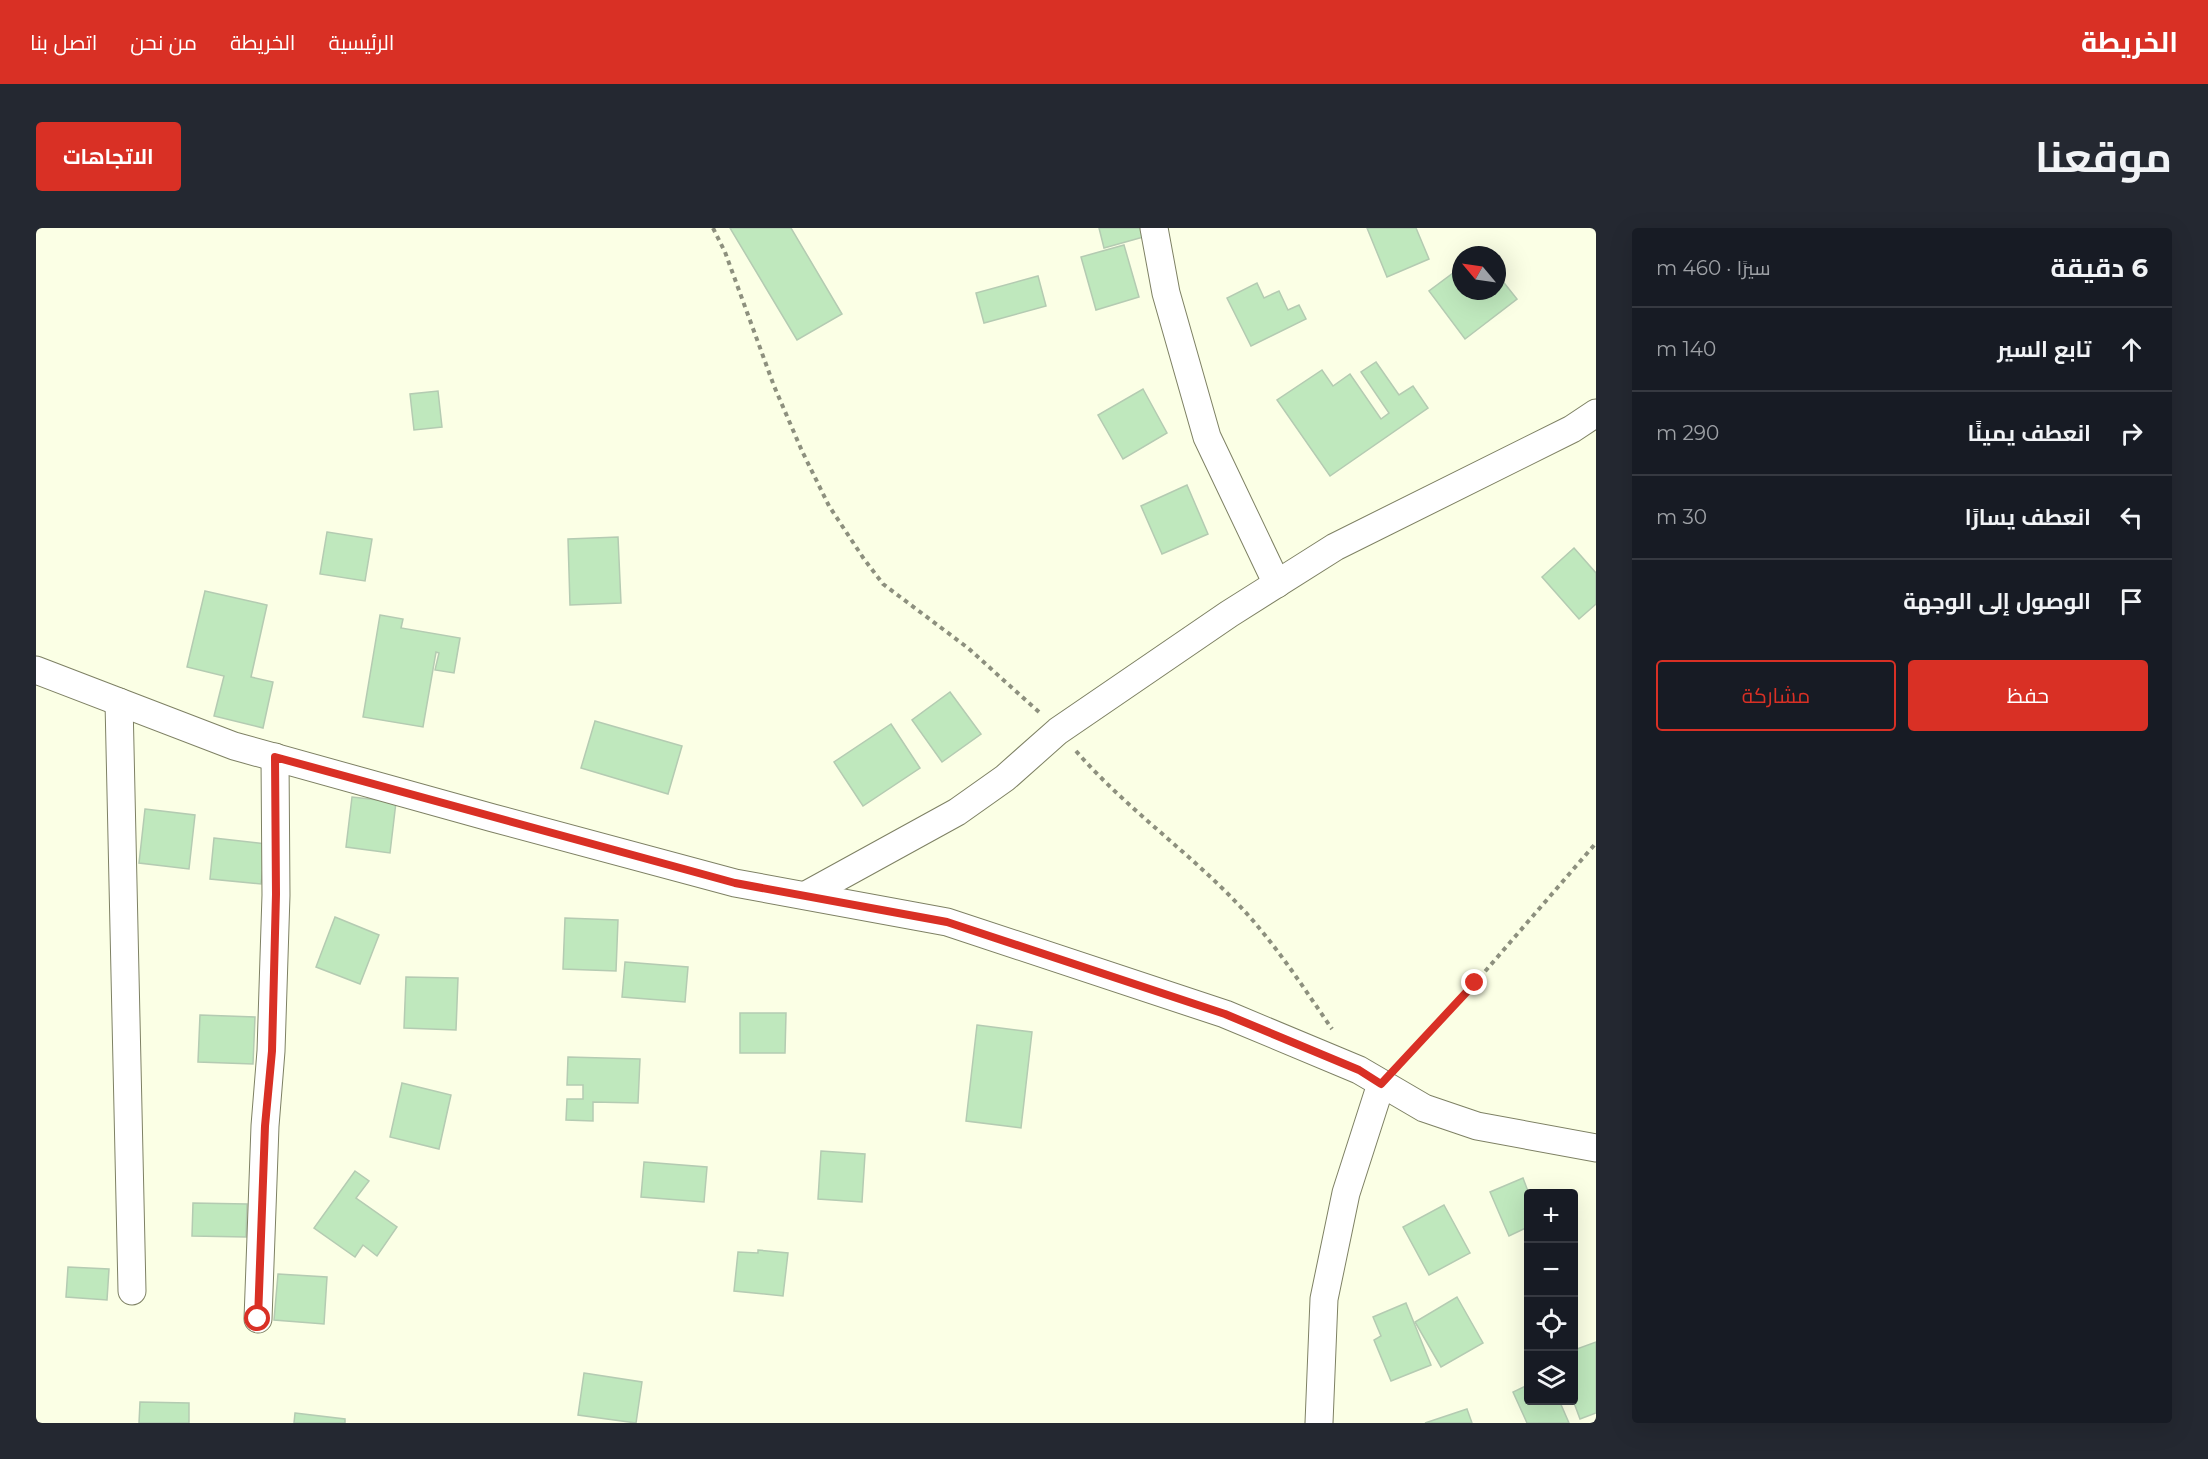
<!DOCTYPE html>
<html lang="ar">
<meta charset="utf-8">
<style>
body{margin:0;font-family:Montserrat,Cairo,sans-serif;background:#242831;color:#f1f3f6;direction:rtl}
.controls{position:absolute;right:18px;bottom:18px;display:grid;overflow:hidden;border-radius:6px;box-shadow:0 6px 24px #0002}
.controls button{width:54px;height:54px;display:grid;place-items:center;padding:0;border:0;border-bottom:2px solid #363941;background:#171b24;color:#f1f3f6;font:30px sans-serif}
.compass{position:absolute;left:1416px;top:18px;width:54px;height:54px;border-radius:50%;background:#171b24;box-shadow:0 6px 24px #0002;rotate:299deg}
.stop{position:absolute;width:18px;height:18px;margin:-14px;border:4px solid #d93025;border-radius:50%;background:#fff}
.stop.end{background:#d93025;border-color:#fff;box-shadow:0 2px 6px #0008}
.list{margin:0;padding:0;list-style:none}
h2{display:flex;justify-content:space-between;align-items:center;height:78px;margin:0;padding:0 24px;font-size:26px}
h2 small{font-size:20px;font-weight:400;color:#9ea1a6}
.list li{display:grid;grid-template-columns:39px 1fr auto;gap:18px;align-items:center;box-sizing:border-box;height:84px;padding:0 24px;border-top:2px solid #363941}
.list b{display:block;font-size:22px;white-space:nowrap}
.list em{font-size:20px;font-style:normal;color:#9ea1a6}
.actions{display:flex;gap:12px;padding:18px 24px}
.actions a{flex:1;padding:14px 0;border:2px solid #d93025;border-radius:6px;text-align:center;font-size:21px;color:#d93025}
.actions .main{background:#d93025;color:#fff}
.icon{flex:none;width:33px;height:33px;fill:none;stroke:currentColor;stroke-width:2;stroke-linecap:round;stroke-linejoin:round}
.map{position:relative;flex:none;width:1560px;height:1195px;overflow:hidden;direction:ltr;border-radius:6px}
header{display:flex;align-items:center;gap:36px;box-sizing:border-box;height:84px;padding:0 30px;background:#d93025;color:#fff}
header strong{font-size:28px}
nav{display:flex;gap:33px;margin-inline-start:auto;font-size:21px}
.intro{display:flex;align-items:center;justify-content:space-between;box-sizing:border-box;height:144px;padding:0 36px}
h1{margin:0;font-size:42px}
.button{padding:15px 27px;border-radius:6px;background:#d93025;color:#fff;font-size:21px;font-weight:700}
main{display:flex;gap:36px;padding:0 36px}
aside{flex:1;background:#171b24;border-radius:6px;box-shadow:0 6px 24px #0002}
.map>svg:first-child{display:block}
.building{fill:#bfe8bd;stroke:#b4cbb2;stroke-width:1.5}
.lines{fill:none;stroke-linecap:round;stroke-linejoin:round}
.minor-casing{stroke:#7e8164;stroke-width:29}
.path{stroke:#8d907e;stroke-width:4;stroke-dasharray:4.5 4.5;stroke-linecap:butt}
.minor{stroke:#fff;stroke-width:27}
.route{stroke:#d93025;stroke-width:8}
</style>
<header>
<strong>الخريطة</strong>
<nav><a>الرئيسية</a><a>الخريطة</a><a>من نحن</a><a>اتصل بنا</a></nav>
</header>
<div class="intro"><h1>موقعنا</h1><a class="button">الاتجاهات</a></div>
<main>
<aside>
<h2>6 دقيقة<small>سيرًا · 460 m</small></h2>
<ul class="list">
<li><svg class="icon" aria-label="ahead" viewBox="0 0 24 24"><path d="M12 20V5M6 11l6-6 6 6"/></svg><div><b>تابع السير</b></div><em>140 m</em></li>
<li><svg class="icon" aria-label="right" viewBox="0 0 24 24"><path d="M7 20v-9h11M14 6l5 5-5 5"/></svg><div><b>انعطف يمينًا</b></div><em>290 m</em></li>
<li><svg class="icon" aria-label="left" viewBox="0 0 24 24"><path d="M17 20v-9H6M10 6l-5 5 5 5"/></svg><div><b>انعطف يسارًا</b></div><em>30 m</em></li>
<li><svg class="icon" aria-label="arrive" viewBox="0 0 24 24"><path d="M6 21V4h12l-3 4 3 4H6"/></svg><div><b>الوصول إلى الوجهة</b></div></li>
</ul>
<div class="actions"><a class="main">حفظ</a><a>مشاركة</a></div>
</aside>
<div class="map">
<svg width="1560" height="1195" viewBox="0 0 1560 1195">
<rect width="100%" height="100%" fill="#fbffe5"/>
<g class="building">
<path d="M694,0H755L806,86L761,112Z"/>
<path d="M1063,0H1109L1111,8L1068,20Z"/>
<path d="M1331,0H1380L1393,31L1351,49Z"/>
<path d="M1088,17L1103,69L1060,82L1045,29Z"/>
<path d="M1417,45L1425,56V63H1461V46L1481,71L1429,111L1393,63Z"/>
<path d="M1002,48L1010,78L948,95L940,65Z"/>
<path d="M1221,55L1228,70L1243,63L1252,82L1263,77L1270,91L1215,118L1191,70Z"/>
<path d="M1340,134L1363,167L1377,158L1392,180L1294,248L1241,172L1286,142L1297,158L1314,146L1345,191L1353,185L1325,144Z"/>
<path d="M1107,161L1131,205L1087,231L1062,187Z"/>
<path d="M402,163L406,199L378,202L374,166Z"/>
<path d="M1151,257L1172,306L1126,326L1105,278Z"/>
<path d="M291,304L336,311L329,353L284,346Z"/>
<path d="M582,309L585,375L534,377L532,311Z"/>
<path d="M1538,320L1560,345V376L1543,391L1506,349Z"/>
<path d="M169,363L231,377L215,449L237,454L227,500L178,488L188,448L151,439Z"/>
<path d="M344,387L367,391L365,400L424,410L418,445L399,442L403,425L400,424L387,499L327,489Z"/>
<path d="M914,464L945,506L906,534L876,492Z"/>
<path d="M559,493L646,518L632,566L545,540Z"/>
<path d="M855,496L884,540L827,578L798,534Z"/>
<path d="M316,569L360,574L354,625L310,619Z"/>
<path d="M109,581L159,587L153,641L103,635Z"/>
<path d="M178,610L230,616L225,656L174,651Z"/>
<path d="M299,689L343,707L324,756L280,739Z"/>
<path d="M529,690L582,692L580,743L527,741Z"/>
<path d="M589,734L652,739L649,774L586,769Z"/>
<path d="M370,749L422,750L420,802L368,800Z"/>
<path d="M704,785H750L749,825H704Z"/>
<path d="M164,787L219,789L217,836L162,834Z"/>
<path d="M941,797L996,804L985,900L930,893Z"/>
<path d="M532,829L604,831L602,875L557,874V893L530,892L531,871H547V857H531Z"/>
<path d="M366,855L415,867L403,921L354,909Z"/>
<path d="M785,923L829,926L826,974L782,971Z"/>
<path d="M608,934L671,939L668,974L605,969Z"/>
<path d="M319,943L333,953L320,970L361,999L341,1028L327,1017L319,1029L278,1000Z"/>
<path d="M1487,950L1493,966L1492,999L1473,1008L1454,964Z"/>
<path d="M157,975L211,976L210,1009L156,1008Z"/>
<path d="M1408,977L1434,1025L1393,1047L1367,999Z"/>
<path d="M722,1022L752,1025L747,1068L698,1063L702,1024L722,1025Z"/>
<path d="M32,1039L73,1041L71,1072L30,1069Z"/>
<path d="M242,1046L291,1049L288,1096L238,1092Z"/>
<path d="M1421,1069L1447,1115L1405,1139L1379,1094Z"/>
<path d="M1370,1075L1395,1137L1355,1153L1338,1112L1345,1108L1337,1089Z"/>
<path d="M1560,1114V1185L1544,1191L1537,1172L1538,1122Z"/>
<path d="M548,1145L606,1154L600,1195L542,1187Z"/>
<path d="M1492,1157V1172H1523L1533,1195H1491L1477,1164Z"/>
<path d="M104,1174L153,1175V1195H103Z"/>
<path d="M1431,1181L1436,1195H1389Z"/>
<path d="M259,1185L309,1191V1195H258Z"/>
</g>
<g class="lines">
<defs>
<g id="minor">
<path d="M1118,0L1130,65L1171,209L1241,356"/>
<path d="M0,442L198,518L457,590L699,655L911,694L1189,786L1323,842L1388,880L1441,898L1560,920"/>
<path d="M83,474L96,1063"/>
<path d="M770,667L921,584L969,550L1022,503L1193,386L1299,319L1536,201L1560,185"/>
<path d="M222,1091L229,898L235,823L240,667L239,529"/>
<path d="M1283,1195L1288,1071L1310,965L1345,856"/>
</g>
</defs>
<use href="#minor" class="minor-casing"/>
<g class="path">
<path d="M677,0L689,24L738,158L766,223L793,278L828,331L847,356L932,420L1004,485"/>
<path d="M1040,523C1087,577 1146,619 1196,670C1235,709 1265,756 1296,801"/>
<path d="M1364,836L1439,755L1560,615"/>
</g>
<use href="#minor" class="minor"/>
</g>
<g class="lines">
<path class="route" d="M222,1091L229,898L236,823L240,666L239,529L699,655L911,694L1189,786L1323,842L1345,856L1439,755"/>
</g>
</svg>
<div class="controls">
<button>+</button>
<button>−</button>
<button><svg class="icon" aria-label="locate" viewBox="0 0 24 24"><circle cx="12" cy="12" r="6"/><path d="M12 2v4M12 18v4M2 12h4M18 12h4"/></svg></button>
<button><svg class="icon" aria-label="layers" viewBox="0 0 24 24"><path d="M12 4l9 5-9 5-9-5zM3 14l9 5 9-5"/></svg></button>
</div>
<svg class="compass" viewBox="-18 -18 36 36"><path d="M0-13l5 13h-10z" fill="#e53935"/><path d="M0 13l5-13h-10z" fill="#9ea1a6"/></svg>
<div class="stop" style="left:222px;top:1091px"></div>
<div class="stop end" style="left:1439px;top:755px"></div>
</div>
</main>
